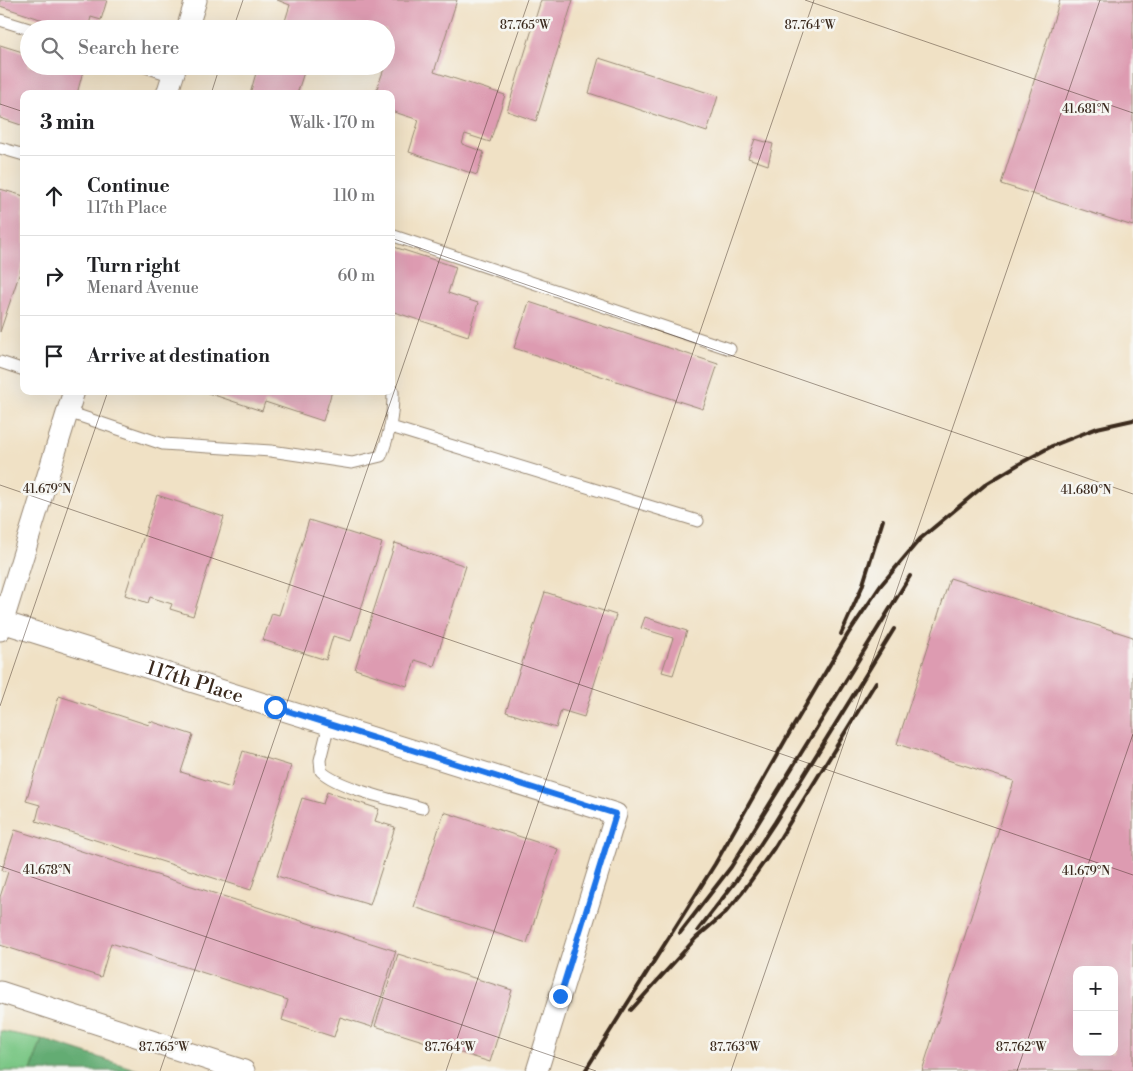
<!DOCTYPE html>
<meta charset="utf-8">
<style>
body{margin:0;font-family:"Libre Bodoni",serif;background:#f6f6f6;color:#202124}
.controls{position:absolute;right:15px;bottom:15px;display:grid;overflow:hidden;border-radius:10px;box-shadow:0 5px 20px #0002}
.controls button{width:45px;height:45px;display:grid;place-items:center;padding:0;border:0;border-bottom:1px solid #e0e0e0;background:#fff;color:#202124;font:25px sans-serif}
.stop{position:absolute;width:15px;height:15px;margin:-11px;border:4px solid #1a73e8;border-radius:50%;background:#fff}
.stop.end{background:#1a73e8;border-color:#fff;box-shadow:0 1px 5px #0008}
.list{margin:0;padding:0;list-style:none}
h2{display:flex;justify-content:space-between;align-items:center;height:65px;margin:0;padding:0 20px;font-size:21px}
h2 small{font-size:16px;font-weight:400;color:#757577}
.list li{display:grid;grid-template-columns:32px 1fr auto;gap:15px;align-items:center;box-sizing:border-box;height:80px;padding:0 20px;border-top:1px solid #e0e0e0}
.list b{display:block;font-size:19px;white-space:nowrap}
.list p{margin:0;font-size:16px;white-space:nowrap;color:#757577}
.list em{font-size:16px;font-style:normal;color:#757577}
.icon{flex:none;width:28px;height:28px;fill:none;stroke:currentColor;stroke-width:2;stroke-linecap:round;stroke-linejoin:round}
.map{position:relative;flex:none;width:1133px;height:1071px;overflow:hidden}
.search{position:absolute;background:#fff;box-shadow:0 5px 20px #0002;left:20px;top:20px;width:375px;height:55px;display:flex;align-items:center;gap:12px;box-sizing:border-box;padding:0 18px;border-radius:28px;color:#757577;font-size:19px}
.panel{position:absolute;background:#fff;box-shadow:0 5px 20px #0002;left:20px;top:90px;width:375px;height:305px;border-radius:10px}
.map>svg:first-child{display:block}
.green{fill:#7bc786;stroke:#5b7852}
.forest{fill:#64ac73;stroke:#506b48}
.building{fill:#dd9bb1;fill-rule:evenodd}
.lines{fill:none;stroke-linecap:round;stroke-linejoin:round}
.service-casing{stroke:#968672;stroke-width:13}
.minor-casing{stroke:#968672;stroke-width:23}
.service{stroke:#fff;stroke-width:11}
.minor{stroke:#fff;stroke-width:21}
.rail{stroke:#3b2a1e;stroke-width:4}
.route{stroke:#1a73e8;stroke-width:6}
.ticks{fill:none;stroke:#3b2a1e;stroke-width:1;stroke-opacity:0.45}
.labels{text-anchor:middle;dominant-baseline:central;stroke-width:5;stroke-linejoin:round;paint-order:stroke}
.street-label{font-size:20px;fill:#3b2a1e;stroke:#f6f6f2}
.ticks-label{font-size:12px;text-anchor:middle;fill:#3b2a1e;stroke:#f6f6f2;stroke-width:5;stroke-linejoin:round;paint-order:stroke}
</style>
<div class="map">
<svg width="1133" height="1071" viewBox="0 0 1133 1071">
<rect width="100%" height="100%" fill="#f6f6f2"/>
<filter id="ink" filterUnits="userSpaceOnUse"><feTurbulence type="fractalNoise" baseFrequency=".02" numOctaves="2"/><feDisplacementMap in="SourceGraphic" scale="10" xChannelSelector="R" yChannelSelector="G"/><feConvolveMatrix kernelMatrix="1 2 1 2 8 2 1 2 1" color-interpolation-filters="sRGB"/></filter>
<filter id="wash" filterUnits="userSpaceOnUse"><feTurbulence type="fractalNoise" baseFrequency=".0096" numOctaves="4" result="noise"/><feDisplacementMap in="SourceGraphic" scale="20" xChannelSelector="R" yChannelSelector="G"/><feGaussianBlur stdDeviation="1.12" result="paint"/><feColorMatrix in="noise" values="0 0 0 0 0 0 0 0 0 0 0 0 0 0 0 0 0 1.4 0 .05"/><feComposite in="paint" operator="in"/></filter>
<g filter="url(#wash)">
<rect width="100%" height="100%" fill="#f0e1c5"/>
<path class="green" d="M0,1031L42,1039L31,1071H0Z"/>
<path class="forest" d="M42,1039L141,1071H31Z"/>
<g id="blocks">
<g class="building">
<path d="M0,0H107L101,20L91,17L88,29H71L0,6Z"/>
<path d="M277,0H457L434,72L505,95L490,142L465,134L462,144L484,152L477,175L409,152L419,120L391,111V94H375L385,66H386L388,57H386V29H279L281,20L285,21L290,5Z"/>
<path d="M541,0H573L536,121L507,111Z"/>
<path d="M1060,0H1133V226L1001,184Z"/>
<path d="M0,45L29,54V66H67L83,71L77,94H24V126L0,118Z"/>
<path d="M599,58L718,96L707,132L589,93Z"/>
<path d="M258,66H306L297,94H250Z"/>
<path d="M755,139L773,144L768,165L748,158Z"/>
<path d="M0,189L24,196V260L0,332Z"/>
<path d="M391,246L456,267L448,293L478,303L468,336L391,311Z"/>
<path d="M529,302L718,364L703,409L514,348Z"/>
<path d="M202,391H332L323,421L265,402L262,411Z"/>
<path d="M157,495L224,517L193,616L170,609L172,604L150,597L148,603L125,595Z"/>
<path d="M309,520L382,543L351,641L333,636L326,660L263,640L272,613L279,615Z"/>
<path d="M395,543L466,566L434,666L415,660L407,686L355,669Z"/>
<path d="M950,578L1133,637V1071H922L1014,781L897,744ZM1077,970H1114V1052H1077Z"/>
<path d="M545,592L616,615L584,717L561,710L556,728L506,712Z"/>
<path d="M645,617L687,631L673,675L662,672L673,638L641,628Z"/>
<path d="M59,696L149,725L150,721L193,735L181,772L231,788L243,751L291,766L251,890L36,821L40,805L26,801Z"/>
<path d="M327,792L379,809L375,821L395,827L370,905L277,876L302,798L323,804Z"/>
<path d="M444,812L558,849L527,943L414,907Z"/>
<path d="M15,830L396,951L372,1027L340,1017L334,1037L282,1020L288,1000L111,943L101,977L0,945V897L8,872L2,870Z"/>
<path d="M398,954L512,990L490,1062L375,1026Z"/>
</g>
</g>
</g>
<g filter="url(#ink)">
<use href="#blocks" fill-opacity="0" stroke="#968672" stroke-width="1"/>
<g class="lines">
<defs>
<g id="service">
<path d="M0,20L29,29"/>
<path d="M143,66L173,76"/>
<path d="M0,148L24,155"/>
<path d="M391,235L730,349"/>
<path d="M0,362L24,370"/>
<path d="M68,412L163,444L271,451L352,463L381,456C390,433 393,416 393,392L391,389"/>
<path d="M391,427L698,521"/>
<path d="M329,724L320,760L321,771C338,788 397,801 422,808"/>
</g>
<g id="minor">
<path d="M187,29L196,0"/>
<path d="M167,94L176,66"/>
<path id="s1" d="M2,622L616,814L537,1071"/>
<path d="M0,630L74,391"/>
<path d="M0,992L244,1071"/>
</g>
</defs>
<use href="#service" class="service-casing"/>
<use href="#minor" class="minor-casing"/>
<use href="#service" class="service"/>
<use href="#minor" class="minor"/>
<g class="rail">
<path d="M841,634L862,587L883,520"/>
<path d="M698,930L736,881L775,822L894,629"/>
<path d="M680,933L731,867L910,576"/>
<path d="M631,1010L696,938L726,912L742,893L774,848L876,682"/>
<path d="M585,1071L715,864L790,732L848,634L881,585L920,539L986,484L1019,464L1052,446L1097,428L1133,420"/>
</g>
</g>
</g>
<g class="lines" filter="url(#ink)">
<path class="route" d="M275,707L616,814L560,996"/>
</g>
<path class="ticks" d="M805,0L1133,113M233,29L243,0M211,94L220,66M0,104L24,112M391,238L1133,494M0,485L1133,875M0,706L108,391M0,866L596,1071M160,1071L529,0M446,1071L814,0M731,1071L1100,0M1017,1071L1133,734"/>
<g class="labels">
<g class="street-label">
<text stroke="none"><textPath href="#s1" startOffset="202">117th Place</textPath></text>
</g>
</g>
<g class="ticks-label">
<text x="525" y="29">87.765°W</text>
<text x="810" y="29">87.764°W</text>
<text x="1086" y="113">41.681°N</text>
<text x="47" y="493">41.679°N</text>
<text x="1086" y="494">41.680°N</text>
<text x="47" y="874">41.678°N</text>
<text x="1086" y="875">41.679°N</text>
<text x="164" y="1051">87.765°W</text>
<text x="450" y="1051">87.764°W</text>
<text x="735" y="1051">87.763°W</text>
<text x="1021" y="1051">87.762°W</text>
</g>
</svg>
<div class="controls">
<button>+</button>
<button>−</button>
</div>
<div class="stop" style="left:275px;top:707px"></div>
<div class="stop end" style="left:560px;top:996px"></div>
<div class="search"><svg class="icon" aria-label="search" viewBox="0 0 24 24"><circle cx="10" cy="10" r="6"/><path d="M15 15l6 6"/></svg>Search here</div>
<section class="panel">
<h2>3 min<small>Walk · 170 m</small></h2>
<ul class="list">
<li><svg class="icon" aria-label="ahead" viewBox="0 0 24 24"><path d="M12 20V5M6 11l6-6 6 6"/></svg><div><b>Continue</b><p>117th Place</p></div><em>110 m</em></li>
<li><svg class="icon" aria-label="right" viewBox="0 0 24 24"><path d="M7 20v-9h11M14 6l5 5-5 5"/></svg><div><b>Turn right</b><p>Menard Avenue</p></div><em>60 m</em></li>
<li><svg class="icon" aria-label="arrive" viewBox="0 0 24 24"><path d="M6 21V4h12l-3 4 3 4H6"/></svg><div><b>Arrive at destination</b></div></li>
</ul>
</section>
</div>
